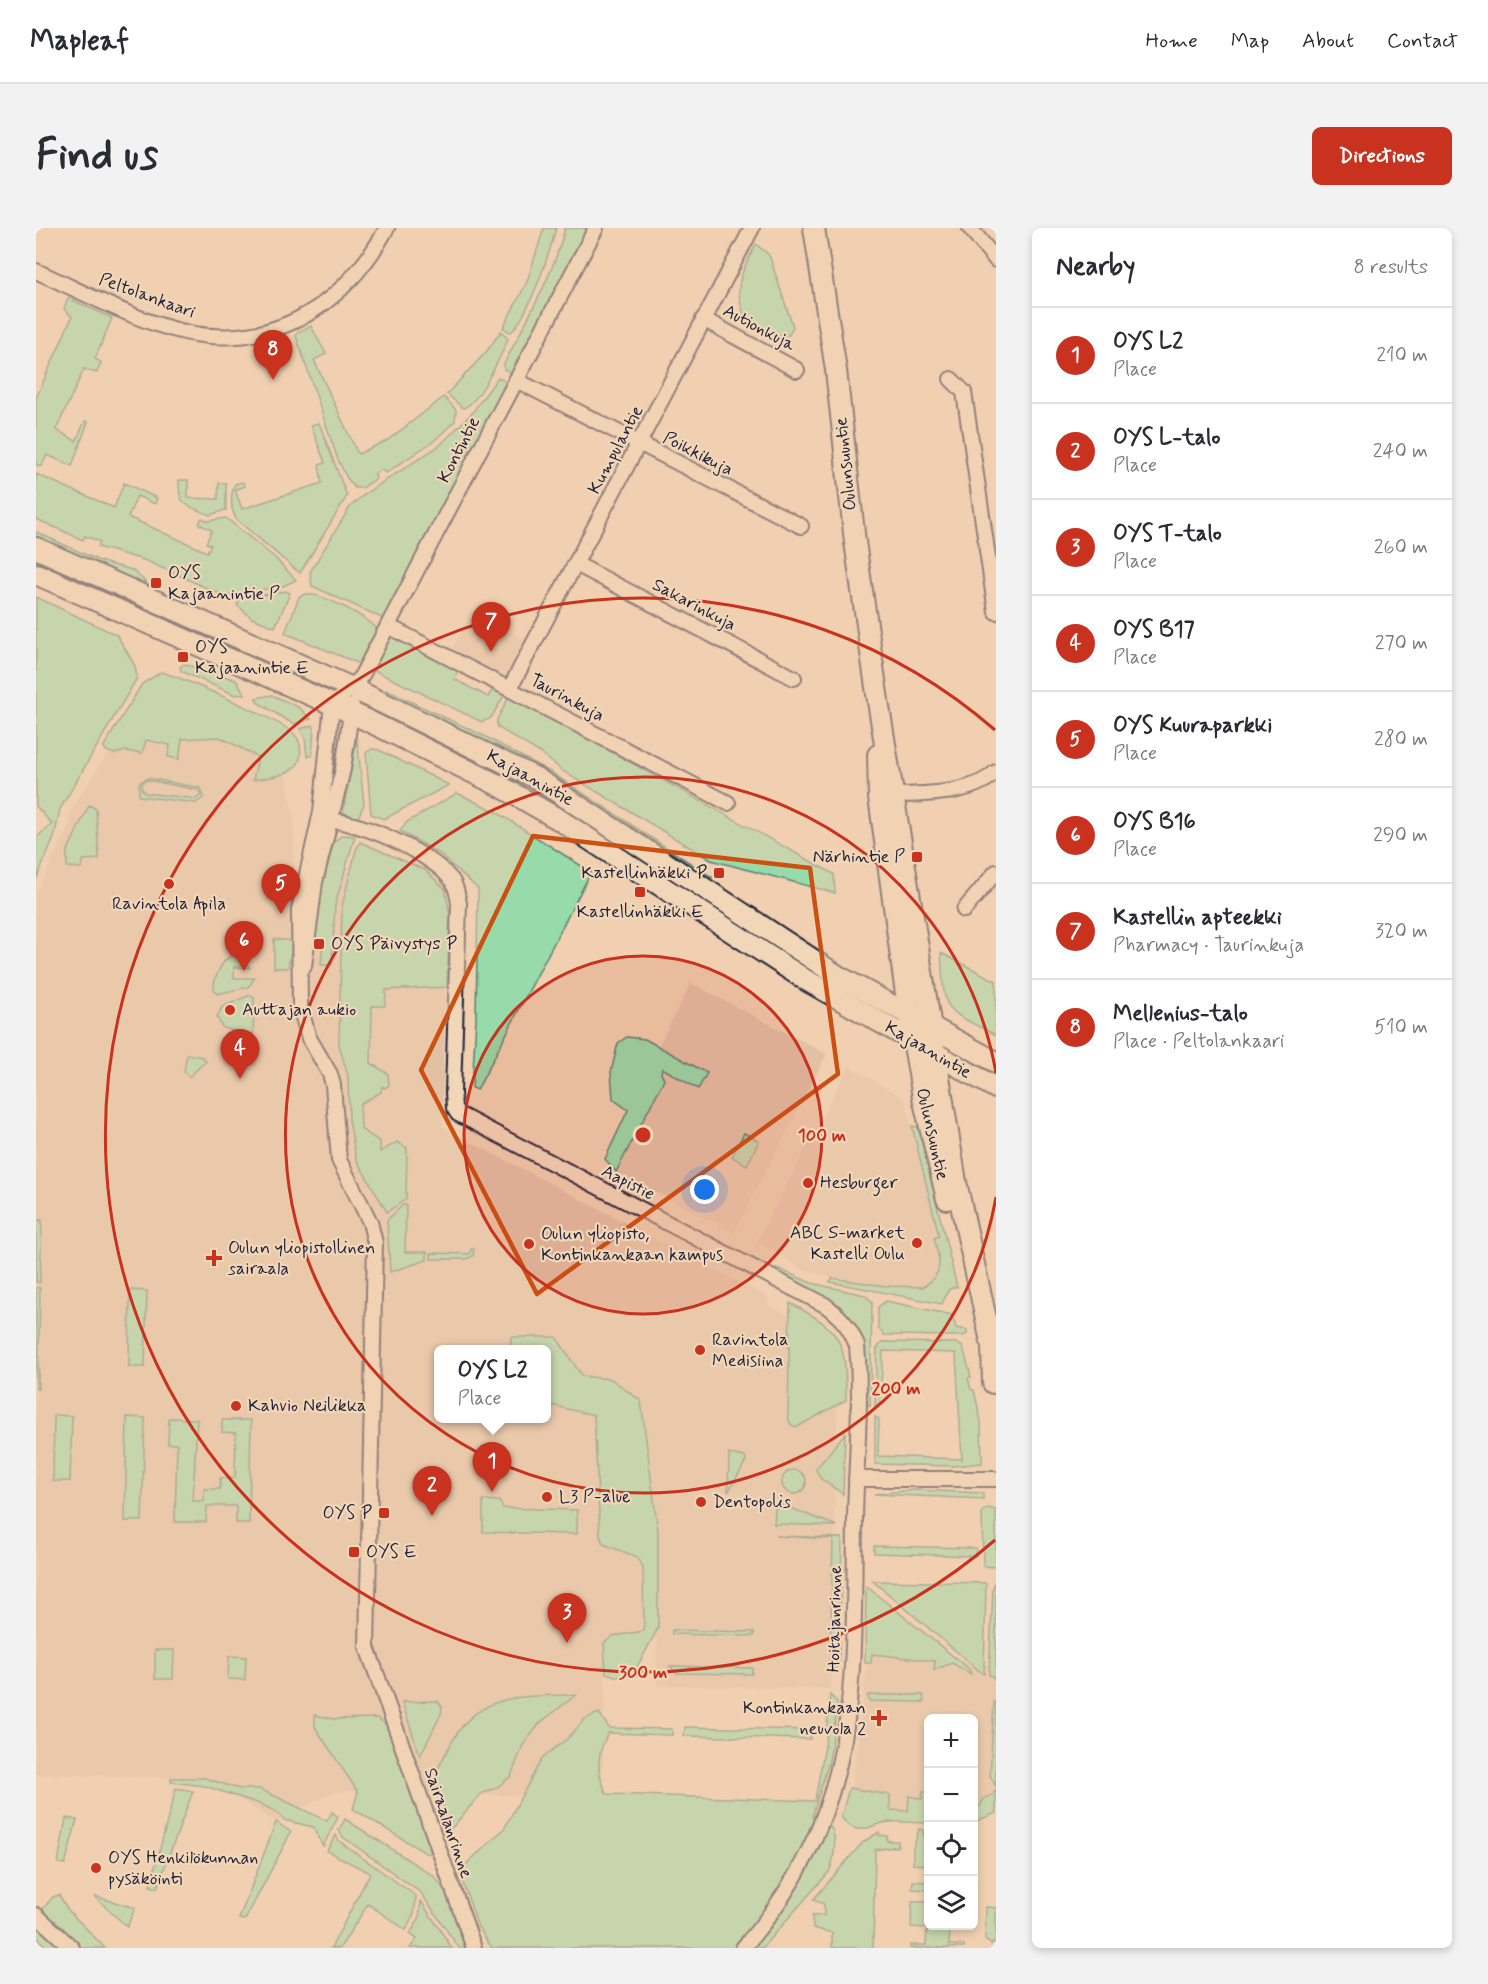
<!DOCTYPE html>
<meta charset="utf-8">
<style>
body{margin:0;font-family:Mynerve,sans-serif;background:#f2f2f3;color:#2b2b33}
.controls{position:absolute;right:18px;bottom:18px;display:grid;overflow:hidden;border-radius:9px;box-shadow:0 3px 9px #0003}
.controls button{width:54px;height:54px;display:grid;place-items:center;padding:0;border:0;border-bottom:2px solid #e1e1e2;background:#fff;color:#2b2b33;font:30px sans-serif}
.you{position:absolute;left:669px;top:962px;width:21px;height:21px;margin:-15px;border:4px solid #fff;border-radius:50%;background:#1a73e8;box-shadow:0 0 0 9px #1a73e833}
.badge{display:grid;place-items:center;width:39px;height:39px;border-radius:50%;background:#c8321e;color:#fff;font-size:20px;font-weight:700}
.pin{position:absolute;translate:-50% -50px;filter:drop-shadow(0 2px 3px #0008)}
.pin::after{content:'';position:absolute;top:32px;width:21px;height:18px;background:inherit;clip-path:polygon(0 0,100% 0,50% 100%)}
.popup{position:absolute;left:398px;top:1117px;width:117px;height:78px;box-sizing:border-box;display:grid;place-content:center;border-radius:9px;background:#fff;filter:drop-shadow(0 2px 4px #0005);font-size:20px;white-space:nowrap;color:#7c7c81}
.popup b{font-size:22px;color:#2b2b33}
.popup::after{content:'';position:absolute;left:50%;top:100%;margin-left:-12px;border:12px solid transparent;border-top-color:#fff}
.list{margin:0;padding:0;list-style:none}
h2{display:flex;justify-content:space-between;align-items:center;height:78px;margin:0;padding:0 24px;font-size:26px}
h2 small{font-size:20px;font-weight:400;color:#7c7c81}
.list li{display:grid;grid-template-columns:39px 1fr auto;gap:18px;align-items:center;box-sizing:border-box;height:96px;padding:0 24px;border-top:2px solid #e1e1e2}
.list b{display:block;font-size:22px;white-space:nowrap}
.list p{margin:0;font-size:20px;white-space:nowrap;color:#7c7c81}
.list em{font-size:20px;font-style:normal;color:#7c7c81}
.icon{flex:none;width:33px;height:33px;fill:none;stroke:currentColor;stroke-width:2;stroke-linecap:round;stroke-linejoin:round}
.map{position:relative;flex:none;width:960px;height:1720px;overflow:hidden;border-radius:9px}
header{display:flex;align-items:center;gap:36px;box-sizing:border-box;height:84px;padding:0 30px;background:#fff;border-bottom:2px solid #e1e1e2}
header strong{font-size:28px}
nav{display:flex;gap:33px;margin-inline-start:auto;font-size:21px}
.intro{display:flex;align-items:center;justify-content:space-between;box-sizing:border-box;height:144px;padding:0 36px}
h1{margin:0;font-size:42px}
.button{padding:15px 27px;border-radius:9px;background:#c8321e;color:#fff;font-size:21px;font-weight:700}
main{display:flex;gap:36px;padding:0 36px}
aside{flex:1;background:#fff;border-radius:9px;box-shadow:0 3px 9px #0003}
.map>svg:first-child{display:block}
.built{fill:#e2c0a4;fill-rule:evenodd}
.green{fill:#96dba9;stroke:#5c7e72;stroke-width:1.5;fill-rule:evenodd}
.lines{fill:none;stroke-linecap:round;stroke-linejoin:round}
.minor-casing{stroke:#22223b;stroke-width:18}
.secondary-casing{stroke:#22223b;stroke-width:24}
.minor{stroke:#f1d7b8;stroke-width:14}
.secondary{stroke:#f1d7b8;stroke-width:20}
.marked{fill:none;stroke:#ca5113;stroke-width:4.5;stroke-linejoin:round}
.ring{fill:none;stroke:#c8321e;stroke-width:3}
.poi-dot{fill:#c8321e;stroke:#f1d7b8;stroke-width:2}
.labels{text-anchor:middle;dominant-baseline:central;stroke-width:4.5;stroke-linejoin:round;paint-order:stroke}
.street-label{font-size:18px;fill:#22223b;stroke:#f1d7b8}
.poi-label{font-size:18px;fill:#22223b;stroke:#f1d7b8;text-anchor:start}
.centre{fill:#c8321e;stroke:#f1d7b8;stroke-width:3}
.ring-label{font-size:18px;text-anchor:middle;font-weight:bold;fill:#c8321e;stroke:#f1d7b8;stroke-width:4.5;stroke-linejoin:round;paint-order:stroke}
</style>
<header>
<strong>Mapleaf</strong>
<nav><a>Home</a><a>Map</a><a>About</a><a>Contact</a></nav>
</header>
<div class="intro"><h1>Find us</h1><a class="button">Directions</a></div>
<main>
<div class="map">
<svg width="960" height="1720" viewBox="0 0 960 1720">
<rect width="100%" height="100%" fill="#f0d0b0"/>
<filter id="ink" filterUnits="userSpaceOnUse"><feTurbulence type="fractalNoise" baseFrequency=".0167" numOctaves="2"/><feDisplacementMap in="SourceGraphic" scale="12" xChannelSelector="R" yChannelSelector="G"/><feConvolveMatrix kernelMatrix="1 2 1 2 8 2 1 2 1" color-interpolation-filters="sRGB"/></filter>
<g filter="url(#ink)">
<g class="built">
<path d="M436,384L489,411L469,448L417,420Z"/>
<path d="M184,509L249,543L258,591V643L386,647L411,674L406,899L732,1069V1077L779,1100L802,1141L794,1461L621,1457V1410L570,1409L566,1569L299,1563L240,1594L169,1550L0,1546V666L34,596V584L79,513ZM402,1122H510V1190H402Z"/>
<path d="M655,755L791,826L698,1005L580,944L628,853L609,843Z"/>
<path d="M813,838L869,871L911,1043L896,1060L849,1058L796,1050L764,1040L721,1013Z"/>
<path d="M833,1423L960,1438V1575L938,1587V1490H892V1586L813,1583Z"/>
</g>
<g class="green">
<path d="M508,0H520C514,24 492,90 475,104L467,100L491,54Z"/>
<path d="M529,0H551L477,144L474,145L468,141V136C491,91 517,48 529,0Z"/>
<path d="M720,16L733,27L757,99L753,107L740,108L713,100C697,59 701,53 720,16Z"/>
<path d="M32,70L76,90L59,131L65,134L61,145L48,141L20,202L40,213L49,193L52,194L36,238L11,227L6,238L0,237V170L36,89L28,81Z"/>
<path d="M275,98L290,126L278,132L322,226L352,212L408,169L420,182L419,193L399,212L350,245L345,242L339,245L340,251L326,260H319L311,250L302,232L260,108L262,104Z"/>
<path d="M465,103L472,111C465,127 444,175 427,180L411,166L451,123Z"/>
<path d="M462,149L471,155L348,391L276,358L274,344L314,279L330,265L403,218L436,185Z"/>
<path d="M283,195L311,268L264,345L201,292C194,282 194,267 199,256L207,254L209,258L199,262L206,281L286,255L283,237L289,235L275,197Z"/>
<path d="M0,246L78,280L88,255L121,270L119,276L101,268L92,289L171,324L175,317L170,315L176,302L163,296L166,290L172,293L190,290L239,330L260,352L247,358L189,368L108,332L62,319L64,314L49,308L47,312L0,291Z"/>
<path d="M143,252H152V270L182,271L183,255H190V282L174,287C151,277 142,279 143,252Z"/>
<path d="M0,304L66,334L96,342L111,355L77,346L0,312Z"/>
<path d="M0,328L213,423L212,426L192,421L0,337Z"/>
<path d="M250,363L254,365L239,399L216,390L201,377L204,371Z"/>
<path d="M270,366C287,366 329,388 340,400V406L324,436L249,405L263,369Z"/>
<path d="M0,369L81,407L99,438L101,450L24,581L18,610L0,652V610L16,596L0,578Z"/>
<path d="M356,406L423,442L418,451L452,469L457,461L469,466L455,490L446,494L335,441Z"/>
<path d="M148,436L200,452L209,466L199,467L145,443L144,439Z"/>
<path d="M125,444C145,449 249,494 259,507C265,513 266,527 263,534C255,548 231,550 217,552L222,529L184,509L146,511L143,531L132,529L134,517L110,512L106,525L89,523L78,526L69,522L68,518L106,456Z"/>
<path d="M350,462L450,509L516,545L677,650L649,637L348,467Z"/>
<path d="M236,467L262,479L275,491L257,496L221,474L220,470Z"/>
<path d="M473,468L798,646L799,665L675,632L528,544L506,526L461,499V492Z"/>
<path d="M277,497L278,501L276,528H271L269,510L264,501Z"/>
<path d="M321,510L328,576L321,592L307,584Z"/>
<path d="M336,521L343,522L413,557L348,591L335,586L330,525Z"/>
<path d="M112,550L164,560L168,569L160,575L103,568V555ZM111,552L162,562L166,566L160,571L109,565L105,559L106,554Z"/>
<path d="M421,565L459,583L555,644L441,862L436,860L440,791L442,661L404,626L364,603L371,594Z"/>
<path d="M53,577L60,581L63,631L47,632L46,640L31,639V624Z"/>
<path d="M306,607L319,608L299,677L296,737H285L287,711L279,710L278,683L298,614Z"/>
<path d="M324,614L389,642L409,661L414,687L411,759L350,762L349,778H336L335,835L352,846L353,857L349,860L346,858L345,864L324,876L325,901L344,914V924L361,914L371,920L370,971L351,984L320,931L313,892L312,848L303,817L306,678L320,622Z"/>
<path d="M238,711L257,713L252,740H238Z"/>
<path d="M905,725L960,753V807C905,779 909,787 905,725Z"/>
<path d="M198,726L205,729L214,740L198,739V750H219L212,759L181,766L178,761C177,750 187,730 198,726Z"/>
<path d="M214,767L218,770L217,808L212,809L186,799L181,789L186,779Z"/>
<path d="M591,809L609,811L671,845L662,861L626,840L625,845L628,852L580,944L569,931L592,882L577,871L575,844L582,815Z"/>
<path d="M151,826L166,829L170,833L153,849L148,844Z"/>
<path d="M876,898L882,899L921,1059L913,1061L906,1076L794,1054L796,1050L849,1058L887,1059C909,1045 904,1033 898,1010L903,1008Z"/>
<path d="M708,905L723,913L711,937L696,929Z"/>
<path d="M367,977H370L369,1024H391V1032L354,1044L351,992Z"/>
<path d="M0,992H6L4,1054H0Z"/>
<path d="M435,1021H438L437,1028L430,1031H395V1025L434,1026Z"/>
<path d="M741,1040L775,1055L829,1067L836,1074L834,1178L828,1173C828,1155 831,1135 828,1117C819,1076 770,1061 737,1044Z"/>
<path d="M0,1060H4L2,1161H0Z"/>
<path d="M94,1062L111,1063L109,1139H93Z"/>
<path d="M850,1073L916,1087L920,1100L931,1102V1106L927,1108L848,1107L842,1100V1079Z"/>
<path d="M754,1075C807,1103 810,1113 810,1172L761,1199L755,1197L752,1189Z"/>
<path d="M475,1109H520L546,1148L575,1151L605,1173L622,1303V1400L600,1441L582,1449L570,1445L568,1415L577,1408L608,1403L607,1339L601,1329L567,1316L564,1307L558,1187L510,1176V1122L475,1121Z"/>
<path d="M846,1114L920,1115L927,1119L935,1149L932,1150L935,1162H938L945,1193L946,1235L917,1238L839,1236V1189L843,1191L842,1228L926,1231L920,1125L847,1123L844,1175L839,1178L841,1121Z"/>
<path d="M18,1187L36,1188L34,1253H17Z"/>
<path d="M91,1189L109,1190L106,1293H89Z"/>
<path d="M133,1190L161,1191L157,1273H168V1261H184V1250H199L200,1205L186,1204V1192H215L213,1295H200V1278H171L170,1294H139L141,1216H132Z"/>
<path d="M809,1205L807,1266L784,1250L780,1241Z"/>
<path d="M693,1226L709,1229L710,1233L692,1264Z"/>
<circle cx="758" cy="1254" r="12"/>
<path d="M878,1262L947,1265V1271L838,1266Z"/>
<path d="M447,1272L463,1273L467,1280L541,1282V1306L447,1304Z"/>
<path d="M744,1277H746L801,1298L738,1296L739,1280Z"/>
<path d="M952,1280L960,1282V1339L947,1338L946,1284Z"/>
<path d="M739,1308L806,1310L803,1434L797,1443H794V1433L797,1311Z"/>
<path d="M838,1318L940,1320L939,1328L838,1325Z"/>
<path d="M960,1349V1450L957,1451V1448L953,1447L957,1361Z"/>
<path d="M837,1353L950,1355L948,1446H947Z"/>
<path d="M830,1358L933,1441L935,1446L916,1435L898,1442L899,1433L836,1426L835,1435H829Z"/>
<path d="M636,1402L718,1404V1408L636,1406Z"/>
<path d="M119,1422H138L137,1451H119Z"/>
<path d="M193,1428L210,1429L209,1452L192,1451Z"/>
<path d="M634,1438L716,1440V1446L640,1445Z"/>
<path d="M540,1467L504,1495L487,1517L475,1548L460,1560L445,1566L414,1602L398,1548C407,1532 414,1514 425,1500C453,1463 500,1468 540,1467Z"/>
<path d="M794,1467L801,1474V1482L793,1533L776,1589L781,1592L753,1649L699,1720H456L442,1699L423,1643L468,1601L506,1530L531,1511L549,1491L563,1485L573,1500L636,1501V1507L572,1505C560,1527 560,1545 571,1566L779,1573L789,1518Z"/>
<path d="M832,1467H887L888,1474L833,1473Z"/>
<path d="M960,1472V1558L954,1548L958,1474Z"/>
<path d="M402,1473L406,1479L405,1486L384,1528L366,1474Z"/>
<path d="M279,1487L298,1491L341,1490L353,1499L395,1624L391,1626L317,1581L322,1564L279,1499Z"/>
<path d="M649,1499L775,1502L774,1511L648,1508Z"/>
<path d="M135,1550H169L203,1561H224L291,1593L296,1584L302,1589L287,1618L277,1599L248,1592L241,1584L224,1576L169,1558L135,1554Z"/>
<path d="M140,1560L157,1563L121,1660L114,1658Z"/>
<path d="M813,1560L854,1567V1582L872,1583L873,1568L886,1571L887,1564H892V1595C880,1595 866,1593 853,1594C832,1596 823,1612 805,1589Z"/>
<path d="M960,1561V1585L938,1594V1579L944,1578L948,1570L957,1567Z"/>
<path d="M30,1590L41,1592L29,1636L22,1635Z"/>
<path d="M309,1591L399,1649L409,1663L429,1720H423L385,1665L307,1609L303,1602Z"/>
<path d="M240,1594L255,1604L209,1692L203,1691Z"/>
<path d="M792,1596C803,1605 798,1633 793,1644L726,1720H715C747,1682 773,1643 792,1596Z"/>
<path d="M883,1601L887,1602L888,1612L892,1613V1637L877,1636V1620Z"/>
<path d="M843,1604V1607L851,1608V1613H862V1618L839,1622L837,1720H796V1705L777,1700L776,1688L788,1687V1676L777,1672L826,1615Z"/>
<path d="M300,1607L303,1613L380,1668L378,1686L370,1702L332,1676L304,1720H295L334,1645L291,1623Z"/>
<path d="M877,1653L892,1654V1698H914L913,1717H928V1720H874V1717H890L891,1700L875,1699L876,1674H892V1662L876,1661Z"/>
<path d="M23,1667L32,1682L69,1720H46L5,1683L17,1669Z"/>
<path d="M58,1668L99,1680L91,1699Z"/>
<path d="M385,1673L416,1720H374L381,1711L374,1706L383,1691Z"/>
<path d="M950,1679L960,1680V1713L955,1716L949,1712Z"/>
<path d="M0,1696L26,1720H12L0,1709Z"/>
</g>
<g class="lines">
<defs>
<g id="minor">
<path d="M934,0L960,32"/>
<path d="M0,43C52,66 118,104 175,108C255,114 315,66 351,0"/>
<path d="M667,91L761,142"/>
<path d="M915,151L928,164L960,384"/>
<path d="M480,152L765,298"/>
<path d="M540,336L758,450"/>
<path d="M352,398L692,575"/>
<path d="M474,460L716,0"/>
<path d="M851,568C885,565 933,569 960,544"/>
<path d="M283,593C314,587 393,624 413,649C420,656 421,665 423,675L417,865L418,880L422,886L789,1077C805,1089 814,1099 821,1118C826,1174 820,1233 819,1290C817,1459 826,1584 707,1720"/>
<path d="M928,682L960,644"/>
<path d="M268,738L279,654L307,541L316,478"/>
<path d="M820,1251H960"/>
<path d="M0,1687L36,1720"/>
<path d="M438,1720L331,1419L339,1015L334,994L303,932L297,857L294,846L273,810L264,779L263,682L285,584L296,476L316,460L326,447L560,0"/>
</g>
<g id="secondary">
<path d="M778,0L800,142L819,314L842,473L920,954L956,1118L957,1155"/>
<path d="M0,320L316,460L500,550L802,748L960,834"/>
<path d="M0,346L316,485L464,558L522,591L770,752L960,860"/>
<path d="M842,527L843,569L873,788L887,869L911,971"/>
</g>
</defs>
<use href="#minor" class="minor-casing"/>
<use href="#secondary" class="secondary-casing"/>
<use href="#minor" class="minor"/>
<use href="#secondary" class="secondary"/>
</g>
</g>
<path d="M0 0H960V1720H0ZM497,608L774,640L802,846L501,1066L385,842Z" fill="#f0d0b0" fill-opacity=".55" fill-rule="evenodd"/>
<path class="marked" d="M497,608L774,640L802,846L501,1066L385,842Z"/>
<circle cx="607" cy="907" r="179" fill="#c8321e" fill-opacity=".12"/>
<g class="ring">
<circle cx="607" cy="907" r="179"/>
<path d="M960 969A358 358 0 1 1 960 845"/>
<path d="M959 1312A537 537 0 1 1 959 502"/>
</g>
<g class="poi-dot">
<rect x="114" y="349" width="12" height="12" rx="3"/>
<rect x="141" y="423" width="12" height="12" rx="3"/>
<rect x="875" y="623" width="12" height="12" rx="3"/>
<rect x="677" y="639" width="12" height="12" rx="3"/>
<circle cx="133" cy="656" r="6"/>
<rect x="598" y="658" width="12" height="12" rx="3"/>
<rect x="277" y="710" width="12" height="12" rx="3"/>
<circle cx="194" cy="782" r="6"/>
<circle cx="772" cy="955" r="6"/>
<circle cx="881" cy="1015" r="6"/>
<circle cx="493" cy="1016" r="6"/>
<path d="M175 1021h6v6h6v6h-6v6h-6v-6h-6v-6h6z"/>
<circle cx="664" cy="1122" r="6"/>
<circle cx="200" cy="1178" r="6"/>
<circle cx="511" cy="1269" r="6"/>
<circle cx="665" cy="1274" r="6"/>
<rect x="342" y="1279" width="12" height="12" rx="3"/>
<rect x="312" y="1318" width="12" height="12" rx="3"/>
<path d="M840 1481h6v6h6v6h-6v6h-6v-6h-6v-6h6z"/>
<circle cx="60" cy="1640" r="6"/>
</g>
<g class="labels">
<g class="street-label">
<text transform="translate(111 68) rotate(20)">Peltolankaari</text>
<text transform="translate(723 100) rotate(28)">Autionkuja</text>
<text transform="translate(423 222) rotate(-63)">Kontintie</text>
<text transform="translate(580 222) rotate(-62)">Kumpulantie</text>
<text transform="translate(662 226) rotate(27)">Poikkikuja</text>
<text transform="translate(810 236) rotate(-96)">Oulunsuuntie</text>
<text transform="translate(658 377) rotate(28)">Sakarinkuja</text>
<text transform="translate(531 470) rotate(28)">Taurinkuja</text>
<text transform="translate(494 550) rotate(29)">Kajaanintie</text>
<text transform="translate(892 822) rotate(30)">Kajaanintie</text>
<text transform="translate(896 906) rotate(77)">Oulunsuuntie</text>
<text transform="translate(592 955) rotate(27)">Aapistie</text>
<text transform="translate(799 1391) rotate(-89)">Hoitajanrinne</text>
<text transform="translate(412 1595) rotate(71)">Sairaalanrinne</text>
</g>
<g class="poi-label">
<text x="132" y="345">OYS<tspan x="132" dy="21">Kajaanintie P</tspan></text>
<text x="159" y="419">OYS<tspan x="159" dy="21">Kajaanintie E</tspan></text>
<text x="869" y="629" text-anchor="end">Närhintie P</text>
<text x="671" y="645" text-anchor="end">Kastellinhäkki P</text>
<text x="133" y="676" text-anchor="middle">Ravintola Apila</text>
<text x="604" y="684" text-anchor="middle">Kastellinhäkki E</text>
<text x="295" y="716">OYS Päivystys P</text>
<text x="206" y="782">Auttajan aukio</text>
<text x="784" y="955">Hesburger</text>
<text x="869" y="1005" text-anchor="end">ABC S-market<tspan x="869" dy="21">Kastelli Oulu</tspan></text>
<text x="505" y="1006">Oulun yliopisto,<tspan x="505" dy="21">Kontinkankaan kampus</tspan></text>
<text x="192" y="1020">Oulun yliopistollinen<tspan x="192" dy="21">sairaala</tspan></text>
<text x="676" y="1112">Ravintola<tspan x="676" dy="21">Medisiina</tspan></text>
<text x="212" y="1178">Kahvio Neilikka</text>
<text x="523" y="1269">L3 P-alue</text>
<text x="677" y="1274">Dentopolis</text>
<text x="336" y="1285" text-anchor="end">OYS P</text>
<text x="330" y="1324">OYS E</text>
<text x="830" y="1480" text-anchor="end">Kontinkankaan<tspan x="830" dy="21">neuvola 2</tspan></text>
<text x="72" y="1630">OYS Henkilökunnan<tspan x="72" dy="21">pysäköinti</tspan></text>
</g>
</g>
<circle cx="607" cy="907" r="9" class="centre"/>
<g class="ring-label">
<text x="786" y="913">100 m</text>
<text x="860" y="1166">200 m</text>
<text x="607" y="1450">300 m</text>
</g>
</svg>
<div class="controls">
<button>+</button>
<button>−</button>
<button><svg class="icon" aria-label="locate" viewBox="0 0 24 24"><circle cx="12" cy="12" r="6"/><path d="M12 2v4M12 18v4M2 12h4M18 12h4"/></svg></button>
<button><svg class="icon" aria-label="layers" viewBox="0 0 24 24"><path d="M12 4l9 5-9 5-9-5zM3 14l9 5 9-5"/></svg></button>
</div>
<div class="you"></div>
<div class="pin badge" style="left:456px;top:1264px">1</div>
<div class="popup"><b>OYS L2</b>Place</div>
<div class="pin badge" style="left:396px;top:1288px">2</div>
<div class="pin badge" style="left:531px;top:1415px">3</div>
<div class="pin badge" style="left:204px;top:851px">4</div>
<div class="pin badge" style="left:245px;top:686px">5</div>
<div class="pin badge" style="left:208px;top:743px">6</div>
<div class="pin badge" style="left:455px;top:424px">7</div>
<div class="pin badge" style="left:237px;top:152px">8</div>
</div>
<aside>
<h2>Nearby<small>8 results</small></h2>
<ul class="list">
<li><span class="badge">1</span><div><b>OYS L2</b><p>Place</p></div><em>210 m</em></li>
<li><span class="badge">2</span><div><b>OYS L-talo</b><p>Place</p></div><em>240 m</em></li>
<li><span class="badge">3</span><div><b>OYS T-talo</b><p>Place</p></div><em>260 m</em></li>
<li><span class="badge">4</span><div><b>OYS B17</b><p>Place</p></div><em>270 m</em></li>
<li><span class="badge">5</span><div><b>OYS Kuuraparkki</b><p>Place</p></div><em>280 m</em></li>
<li><span class="badge">6</span><div><b>OYS B16</b><p>Place</p></div><em>290 m</em></li>
<li><span class="badge">7</span><div><b>Kastellin apteekki</b><p>Pharmacy · Taurinkuja</p></div><em>320 m</em></li>
<li><span class="badge">8</span><div><b>Mellenius-talo</b><p>Place · Peltolankaari</p></div><em>510 m</em></li>
</ul>
</aside>
</main>
